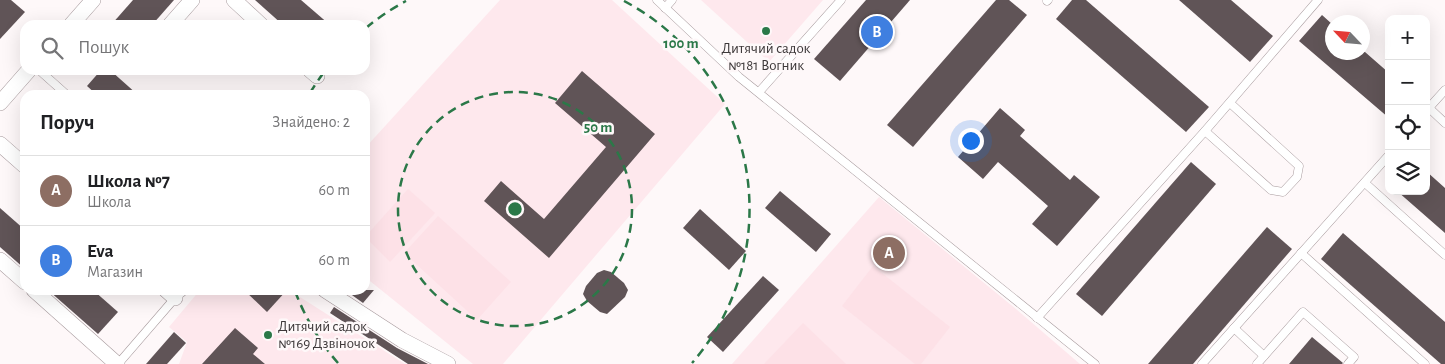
<!DOCTYPE html>
<html lang="uk">
<meta charset="utf-8">
<style>
body{margin:0;font-family:"Alegreya Sans",sans-serif;background:#f6f6f6;color:#202124}
.controls{position:absolute;right:15px;top:15px;display:grid;overflow:hidden;border-radius:10px;box-shadow:0 5px 20px #0002}
.controls button{width:45px;height:45px;display:grid;place-items:center;padding:0;border:0;border-bottom:1px solid #e0e0e0;background:#fff;color:#202124;font:25px sans-serif}
.compass{position:absolute;left:1325px;top:15px;width:45px;height:45px;border-radius:50%;background:#fff;box-shadow:0 5px 20px #0002;rotate:296deg}
.you{position:absolute;left:970px;top:140px;width:18px;height:18px;margin:-12px;border:4px solid #fff;border-radius:50%;background:#1a73e8;box-shadow:0 0 0 8px #1a73e833}
.badge{display:grid;place-items:center;width:32px;height:32px;border-radius:50%;background:#0f766e;color:#fff;font-size:16px;font-weight:700}
.pin{position:absolute;translate:-50% -50%;border:2px solid #fff;box-shadow:0 1px 5px #0006}
.list{margin:0;padding:0;list-style:none}
h2{display:flex;justify-content:space-between;align-items:center;height:65px;margin:0;padding:0 20px;font-size:21px}
h2 small{font-size:16px;font-weight:400;color:#757577}
.list li{display:grid;grid-template-columns:32px 1fr auto;gap:15px;align-items:center;box-sizing:border-box;height:70px;padding:0 20px;border-top:1px solid #e0e0e0}
.list b{display:block;font-size:19px;white-space:nowrap}
.list p{margin:0;font-size:16px;white-space:nowrap;color:#757577}
.list em{font-size:16px;font-style:normal;color:#757577}
.icon{flex:none;width:28px;height:28px;fill:none;stroke:currentColor;stroke-width:2;stroke-linecap:round;stroke-linejoin:round}
.map{position:relative;flex:none;width:1445px;height:364px;overflow:hidden}
.search{position:absolute;background:#fff;box-shadow:0 5px 20px #0002;left:20px;top:20px;width:350px;height:55px;display:flex;align-items:center;gap:12px;box-sizing:border-box;padding:0 18px;border-radius:15px;color:#757577;font-size:19px}
.panel{position:absolute;background:#fff;box-shadow:0 5px 20px #0002;left:20px;top:90px;width:350px;height:205px;border-radius:15px}
.map>svg:first-child{display:block}
.built{fill:#fee8ed}
.green{fill:#fde1e7}
.building{fill:#605457}
.lines{fill:none;stroke-linecap:round;stroke-linejoin:round}
.service-casing{stroke:#a79a9d;stroke-width:9}
.minor-casing{stroke:#a79a9d;stroke-width:16}
.service{stroke:#fff;stroke-width:8}
.minor{stroke:#fff;stroke-width:15}
.ring{fill:none;stroke:#2b7848;stroke-width:2.5;stroke-dasharray:9 6}
.poi-dot{fill:#2b7848;stroke:#fef8f9;stroke-width:2}
.labels{text-anchor:middle;dominant-baseline:central;stroke-width:5;stroke-linejoin:round;paint-order:stroke}
.poi-label{font-size:15px;fill:#3e393a;stroke:#fef8f9}
.centre{fill:#2b7848;stroke:#fef8f9;stroke-width:2.5}
.ring-label{font-size:15px;text-anchor:middle;font-weight:bold;fill:#2b7848;stroke:#fef8f9;stroke-width:5;stroke-linejoin:round;paint-order:stroke}
</style>
<div class="map">
<svg width="1445" height="364" viewBox="0 0 1445 364">
<rect width="100%" height="100%" fill="#fef8f9"/>
<g class="built">
<path d="M500,0H612L725,104L503,364H473L365,277V148Z"/>
<path d="M701,0H823L769,62Z"/>
<path d="M879,197L1016,309L1080,364H732Z"/>
<path d="M200,290H289L405,364H179L187,342L169,327Z"/>
</g>
<g class="green">
<path d="M408,189L435,213L390,262L365,237Z"/>
<path d="M438,216L511,282L477,320L404,253Z"/>
<path d="M873,266L950,327L921,364H915L842,306Z"/>
<path d="M803,323L846,364H764Z"/>
</g>
<g class="building">
<path d="M0,0H11L25,12L0,39Z"/>
<path d="M133,0H174L152,25H111Z"/>
<path d="M255,0H301L330,25H283Z"/>
<path d="M866,0H910L840,81L814,59Z"/>
<path d="M996,0H1009L1027,15L913,147L887,125Z"/>
<path d="M1072,0H1086L1209,107L1186,132L1056,19Z"/>
<path d="M1179,0H1231L1273,36L1250,62Z"/>
<path d="M1322,15L1332,24V52H1365L1389,73V118L1299,41Z"/>
<path d="M101,70H110L138,95H97L87,86Z"/>
<path d="M582,71L655,134L549,258L484,201L501,181L544,219L606,147L555,103Z"/>
<path d="M1000,108L1025,130L1020,136L1070,180L1074,175L1100,197L1057,246L1032,224L1048,206L998,162L983,179L958,157Z"/>
<path d="M1191,162L1216,184L1102,316L1076,294Z"/>
<path d="M1426,171L1445,188V233L1397,191H1426Z"/>
<path d="M780,191L831,234L816,252L765,208Z"/>
<path d="M0,208L25,230V269L0,247Z"/>
<path d="M700,209L746,251L729,270L683,228Z"/>
<path d="M1267,227L1292,249L1193,364H1148Z"/>
<path d="M1343,233L1445,322V364H1441L1321,259Z"/>
<path d="M604,270L611,272L624,283L628,290L625,297L607,314L600,312L587,301L583,294L586,286L597,273Z"/>
<path d="M763,276L779,290L723,352L707,337Z"/>
<path d="M48,290H93L118,312L98,334Z"/>
<path d="M244,290H287L267,312Z"/>
<path d="M345,290H374L363,303Z"/>
<path d="M334,307L397,348L428,364H408L330,313Z"/>
<path d="M235,328L258,348L253,354L265,364H202Z"/>
<path d="M174,332L186,343L167,364H146Z"/>
<path d="M1312,337L1343,363L1342,364H1289Z"/>
</g>
<g class="lines">
<defs>
<g id="service">
<path d="M657,0L739,77L1095,364"/>
<path d="M1047,1L1048,0"/>
<path d="M665,8L672,0"/>
<path d="M39,70L67,95"/>
<path d="M759,92L841,0"/>
<path d="M1429,108L1445,123"/>
<path d="M1426,111L1445,90"/>
<path d="M1205,131L1271,190L1283,192L1297,177L1299,166L1230,103"/>
<path d="M1365,183L1445,255"/>
<path d="M1301,253L1425,364"/>
<path d="M1037,318L1205,131L1318,0"/>
<path d="M1234,328L1264,356"/>
<path d="M118,364L175,298L185,290"/>
<path d="M1202,364L1389,155"/>
<path d="M1257,364L1303,312L1354,357L1348,364"/>
</g>
<g id="minor">
<path d="M234,0L261,25"/>
<path d="M71,25L93,0"/>
<path d="M170,25L192,0"/>
<path d="M310,70L317,76"/>
<path d="M0,103L29,70"/>
<path d="M0,144L25,166"/>
<path d="M0,260L25,282"/>
<path d="M34,290L117,364"/>
<path d="M166,290L175,298"/>
<path d="M325,290L402,340L448,364"/>
</g>
</defs>
<use href="#service" class="service-casing"/>
<use href="#minor" class="minor-casing"/>
<use href="#service" class="service"/>
<use href="#minor" class="minor"/>
</g>
<g class="ring">
<circle cx="515" cy="209" r="117"/>
<path d="M338 363A235 235 0 0 1 295 291M310 93A235 235 0 0 1 325 71M366 28A235 235 0 0 1 406 1M624 1A235 235 0 0 1 692 363"/>
</g>
<g class="poi-dot">
<circle cx="766" cy="31" r="5"/>
<circle cx="268" cy="335" r="5"/>
</g>
<g class="labels">
<g class="poi-label">
<text x="766" y="48">Дитячий садок<tspan x="766" dy="17">№181 Вогник</tspan></text>
<text x="278" y="326" text-anchor="start">Дитячий садок<tspan x="278" dy="17">№169 Дзвіночок</tspan></text>
</g>
</g>
<circle cx="515" cy="209" r="8" class="centre"/>
<g class="ring-label">
<text x="681" y="48">100 m</text>
<text x="598" y="132">50 m</text>
</g>
</svg>
<div class="controls">
<button>+</button>
<button>−</button>
<button><svg class="icon" aria-label="locate" viewBox="0 0 24 24"><circle cx="12" cy="12" r="6"/><path d="M12 2v4M12 18v4M2 12h4M18 12h4"/></svg></button>
<button><svg class="icon" aria-label="layers" viewBox="0 0 24 24"><path d="M12 4l9 5-9 5-9-5zM3 14l9 5 9-5"/></svg></button>
</div>
<svg class="compass" viewBox="-18 -18 36 36"><path d="M0-13l5 13h-10z" fill="#e53935"/><path d="M0 13l5-13h-10z" fill="#757577"/></svg>
<div class="you"></div>
<div class="pin badge" style="left:889px;top:253px;background:#8d6e63">A</div>
<div class="pin badge" style="left:877px;top:32px;background:#3f7fe0">B</div>
<div class="search"><svg class="icon" aria-label="search" viewBox="0 0 24 24"><circle cx="10" cy="10" r="6"/><path d="M15 15l6 6"/></svg>Пошук</div>
<section class="panel">
<h2>Поруч<small>Знайдено: 2</small></h2>
<ul class="list">
<li><span class="badge" style="background:#8d6e63">A</span><div><b>Школа №7</b><p>Школа</p></div><em>60 m</em></li>
<li><span class="badge" style="background:#3f7fe0">B</span><div><b>Eva</b><p>Магазин</p></div><em>60 m</em></li>
</ul>
</section>
</div>
